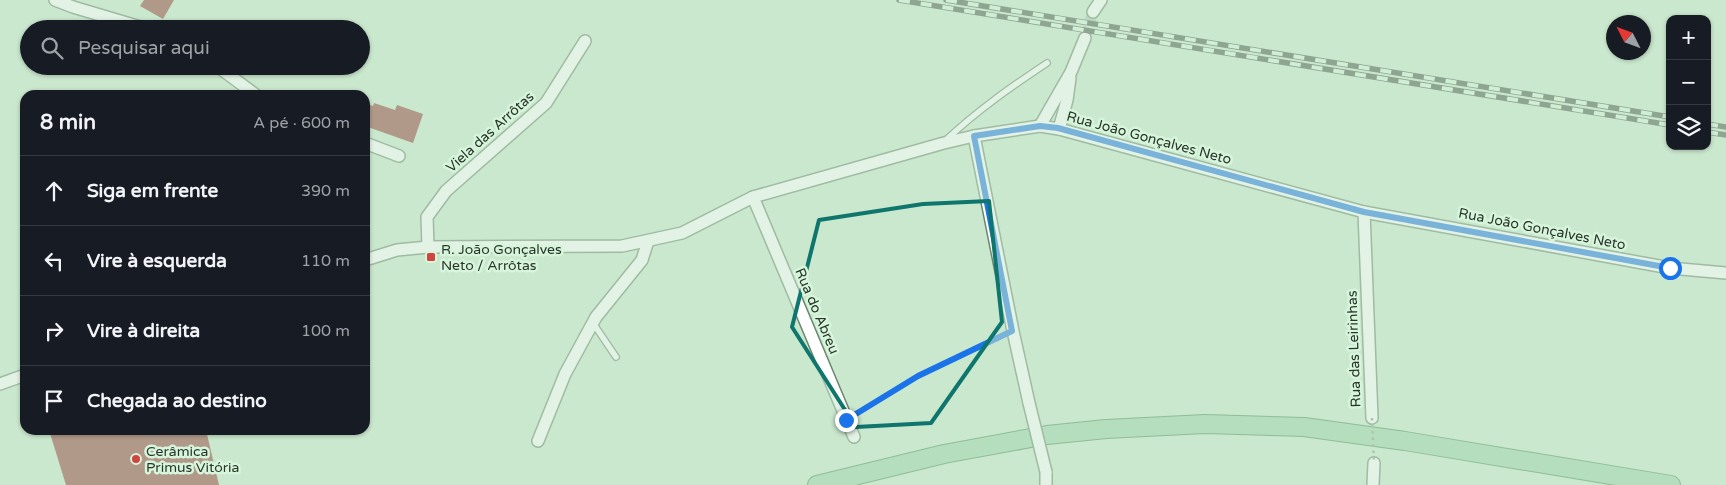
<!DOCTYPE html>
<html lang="pt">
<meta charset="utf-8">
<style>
body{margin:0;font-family:"Varela Round",sans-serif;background:#20242c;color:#f1f3f6}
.controls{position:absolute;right:15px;top:15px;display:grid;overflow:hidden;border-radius:10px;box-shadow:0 1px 4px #0004}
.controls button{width:45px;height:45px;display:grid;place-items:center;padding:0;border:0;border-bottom:1px solid #363941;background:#171b24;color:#f1f3f6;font:25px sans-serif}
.compass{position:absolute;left:1606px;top:15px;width:45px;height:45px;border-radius:50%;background:#171b24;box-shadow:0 1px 4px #0004;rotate:312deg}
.stop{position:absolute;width:15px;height:15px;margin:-11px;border:4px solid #1a73e8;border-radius:50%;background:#fff}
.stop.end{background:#1a73e8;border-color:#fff;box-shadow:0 1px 5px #0008}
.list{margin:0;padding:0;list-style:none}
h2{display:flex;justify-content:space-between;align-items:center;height:65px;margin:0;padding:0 20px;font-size:21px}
h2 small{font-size:16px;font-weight:400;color:#9ea1a6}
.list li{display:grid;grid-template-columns:32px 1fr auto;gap:15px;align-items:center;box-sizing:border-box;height:70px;padding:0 20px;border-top:1px solid #363941}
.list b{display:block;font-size:19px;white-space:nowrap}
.list em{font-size:16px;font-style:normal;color:#9ea1a6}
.icon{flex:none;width:28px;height:28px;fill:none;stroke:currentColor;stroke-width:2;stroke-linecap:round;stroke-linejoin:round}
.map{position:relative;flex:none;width:1726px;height:485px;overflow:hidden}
.search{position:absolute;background:#171b24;box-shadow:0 1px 4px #0004;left:20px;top:20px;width:350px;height:55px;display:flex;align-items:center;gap:12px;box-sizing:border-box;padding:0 18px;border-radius:28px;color:#9ea1a6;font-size:19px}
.panel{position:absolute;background:#171b24;box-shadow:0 1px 4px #0004;left:20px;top:90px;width:350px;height:345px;border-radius:15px}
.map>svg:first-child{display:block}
.building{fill:#903b36}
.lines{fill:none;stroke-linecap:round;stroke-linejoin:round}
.street-tunnel{stroke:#aac4ae;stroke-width:11;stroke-dasharray:11 5.5;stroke-linecap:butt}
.lane-casing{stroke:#6a866f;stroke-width:8}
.street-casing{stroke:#6a866f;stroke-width:14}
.primary-casing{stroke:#478857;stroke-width:20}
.path{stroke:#889e8b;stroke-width:2.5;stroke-dasharray:2.5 4;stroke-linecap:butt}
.lane{stroke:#fff;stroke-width:5.5}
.street{stroke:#fff;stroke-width:11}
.primary{stroke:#9ad2a8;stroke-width:18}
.rail-casing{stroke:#455448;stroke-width:5.5}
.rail{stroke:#d7f5db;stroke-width:4;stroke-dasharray:11;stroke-linecap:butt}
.street-bridge-casing{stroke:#6a866f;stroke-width:14;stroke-linecap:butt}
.path-bridge{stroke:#889e8b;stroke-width:2.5;stroke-dasharray:2.5 4;stroke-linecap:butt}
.street-bridge{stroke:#fff;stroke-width:11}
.route{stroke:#1a73e8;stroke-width:6}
.marked{fill:none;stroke:#0f766e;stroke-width:4;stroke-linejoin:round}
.poi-dot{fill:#d2443f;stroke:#d7f5db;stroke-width:2}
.labels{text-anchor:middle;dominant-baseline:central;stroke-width:5;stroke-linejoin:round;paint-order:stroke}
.street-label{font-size:14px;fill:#2a362c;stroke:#d7f5db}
.poi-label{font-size:14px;fill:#2a362c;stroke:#d7f5db;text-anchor:start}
</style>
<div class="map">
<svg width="1726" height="485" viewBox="0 0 1726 485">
<rect width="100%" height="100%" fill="#cae8ce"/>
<g class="building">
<path d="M144,0H174L163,19L140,6Z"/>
<path d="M365,103L373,106L374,103L395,110L397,105L423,114L413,143L365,126Z"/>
<path d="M49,430H206L219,485H66Z"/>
</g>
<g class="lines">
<path class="street-tunnel" d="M1085,38L1093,12"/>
<defs>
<g id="lane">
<path d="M947,139C978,110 1011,87 1047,63"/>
<path d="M593,323L616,357"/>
</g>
<g id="street">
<path d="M55,0L73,7L147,29"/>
<path d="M1093,12L1101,0"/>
<path d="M217,66L256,95"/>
<path d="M1040,126L1071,72L1085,38"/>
<path d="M1059,129L1067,100L1070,78"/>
<path d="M974,136L1013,331L1029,403"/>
<path d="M365,143L399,156"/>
<path d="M753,197L854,437"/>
<path d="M1364,212L1372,418"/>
<path d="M428,247L427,217L446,191L546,103L585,41"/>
<path d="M365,260L397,250L428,247L622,246L682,233L753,197L944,143L974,136L1040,126L1059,129L1364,212L1670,268L1726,273"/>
<path d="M0,384L25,375"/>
<path d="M538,441L565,374L596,317L642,260L648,241"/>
<path d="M1046,472V485"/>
<path d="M1373,485L1374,463"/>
</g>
<path id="primary" d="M817,485L944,454L1047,435L1106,429L1205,424L1304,427L1405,441L1671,485"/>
</defs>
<use href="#lane" class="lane-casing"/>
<use href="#street" class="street-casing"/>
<use href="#primary" class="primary-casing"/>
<path class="path" d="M855,414L918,376L1002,336"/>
<use href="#lane" class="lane"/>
<use href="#street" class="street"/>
<use href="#primary" class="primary"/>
<defs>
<g id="rail">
<path d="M899,0L1670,125"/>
<path d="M946,0L1670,117"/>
<path d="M1707,124L1726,127"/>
<path d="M1707,132L1726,135"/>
</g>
</defs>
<use href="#rail" class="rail-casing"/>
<use href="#rail" class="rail"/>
<defs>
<path id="street-bridge" d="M1029,403L1046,472"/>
</defs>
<use href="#street-bridge" class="street-bridge-casing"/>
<path class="path-bridge" d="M1372,418L1374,463"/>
<use href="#street-bridge" class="street-bridge"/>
</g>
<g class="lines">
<path class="route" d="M846,420L918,376L1012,331L974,136L1040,126L1058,128L1364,212L1670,268"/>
</g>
<path d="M0 0H1726V485H0ZM989,201L1002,322L931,423L856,427L792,327L819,220L923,204Z" fill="#cae8ce" fill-opacity=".55" fill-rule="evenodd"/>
<path class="marked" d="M989,201L1002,322L931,423L856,427L792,327L819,220L923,204Z"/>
<g class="poi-dot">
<rect x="426" y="252" width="10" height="10" rx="2.5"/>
<circle cx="136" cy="459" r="5"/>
</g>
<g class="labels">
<g class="street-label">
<text transform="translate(490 132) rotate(-42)">Viela das Arrôtas</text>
<text transform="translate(1149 138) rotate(15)">Rua João Gonçalves Neto</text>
<text transform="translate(1542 229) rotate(11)">Rua João Gonçalves Neto</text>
<text transform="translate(817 311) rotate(67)">Rua do Abreu</text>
<text transform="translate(1354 349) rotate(-92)">Rua das Leirinhas</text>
</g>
<g class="poi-label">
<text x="441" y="249">R. João Gonçalves<tspan x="441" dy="16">Neto / Arrôtas</tspan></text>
<text x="146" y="451">Cerâmica<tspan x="146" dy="16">Primus Vitória</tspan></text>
</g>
</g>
</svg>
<div class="controls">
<button>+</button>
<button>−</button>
<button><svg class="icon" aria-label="layers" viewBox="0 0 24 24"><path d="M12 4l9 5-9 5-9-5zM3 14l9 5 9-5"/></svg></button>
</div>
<svg class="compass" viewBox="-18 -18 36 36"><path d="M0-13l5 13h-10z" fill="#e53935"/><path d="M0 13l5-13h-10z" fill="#9ea1a6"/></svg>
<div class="stop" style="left:1670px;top:268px"></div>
<div class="stop end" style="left:846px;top:420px"></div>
<div class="search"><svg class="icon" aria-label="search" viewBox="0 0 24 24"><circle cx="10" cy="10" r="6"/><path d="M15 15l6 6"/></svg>Pesquisar aqui</div>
<section class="panel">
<h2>8 min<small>A pé · 600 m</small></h2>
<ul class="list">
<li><svg class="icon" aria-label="ahead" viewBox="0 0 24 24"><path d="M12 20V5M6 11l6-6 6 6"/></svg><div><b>Siga em frente</b></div><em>390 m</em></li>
<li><svg class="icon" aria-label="left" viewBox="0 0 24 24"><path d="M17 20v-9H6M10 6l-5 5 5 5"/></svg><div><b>Vire à esquerda</b></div><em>110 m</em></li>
<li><svg class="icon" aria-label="right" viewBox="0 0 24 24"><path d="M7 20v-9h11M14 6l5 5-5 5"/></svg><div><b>Vire à direita</b></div><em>100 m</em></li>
<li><svg class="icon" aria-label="arrive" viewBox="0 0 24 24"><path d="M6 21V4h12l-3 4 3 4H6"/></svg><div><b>Chegada ao destino</b></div></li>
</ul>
</section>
</div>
